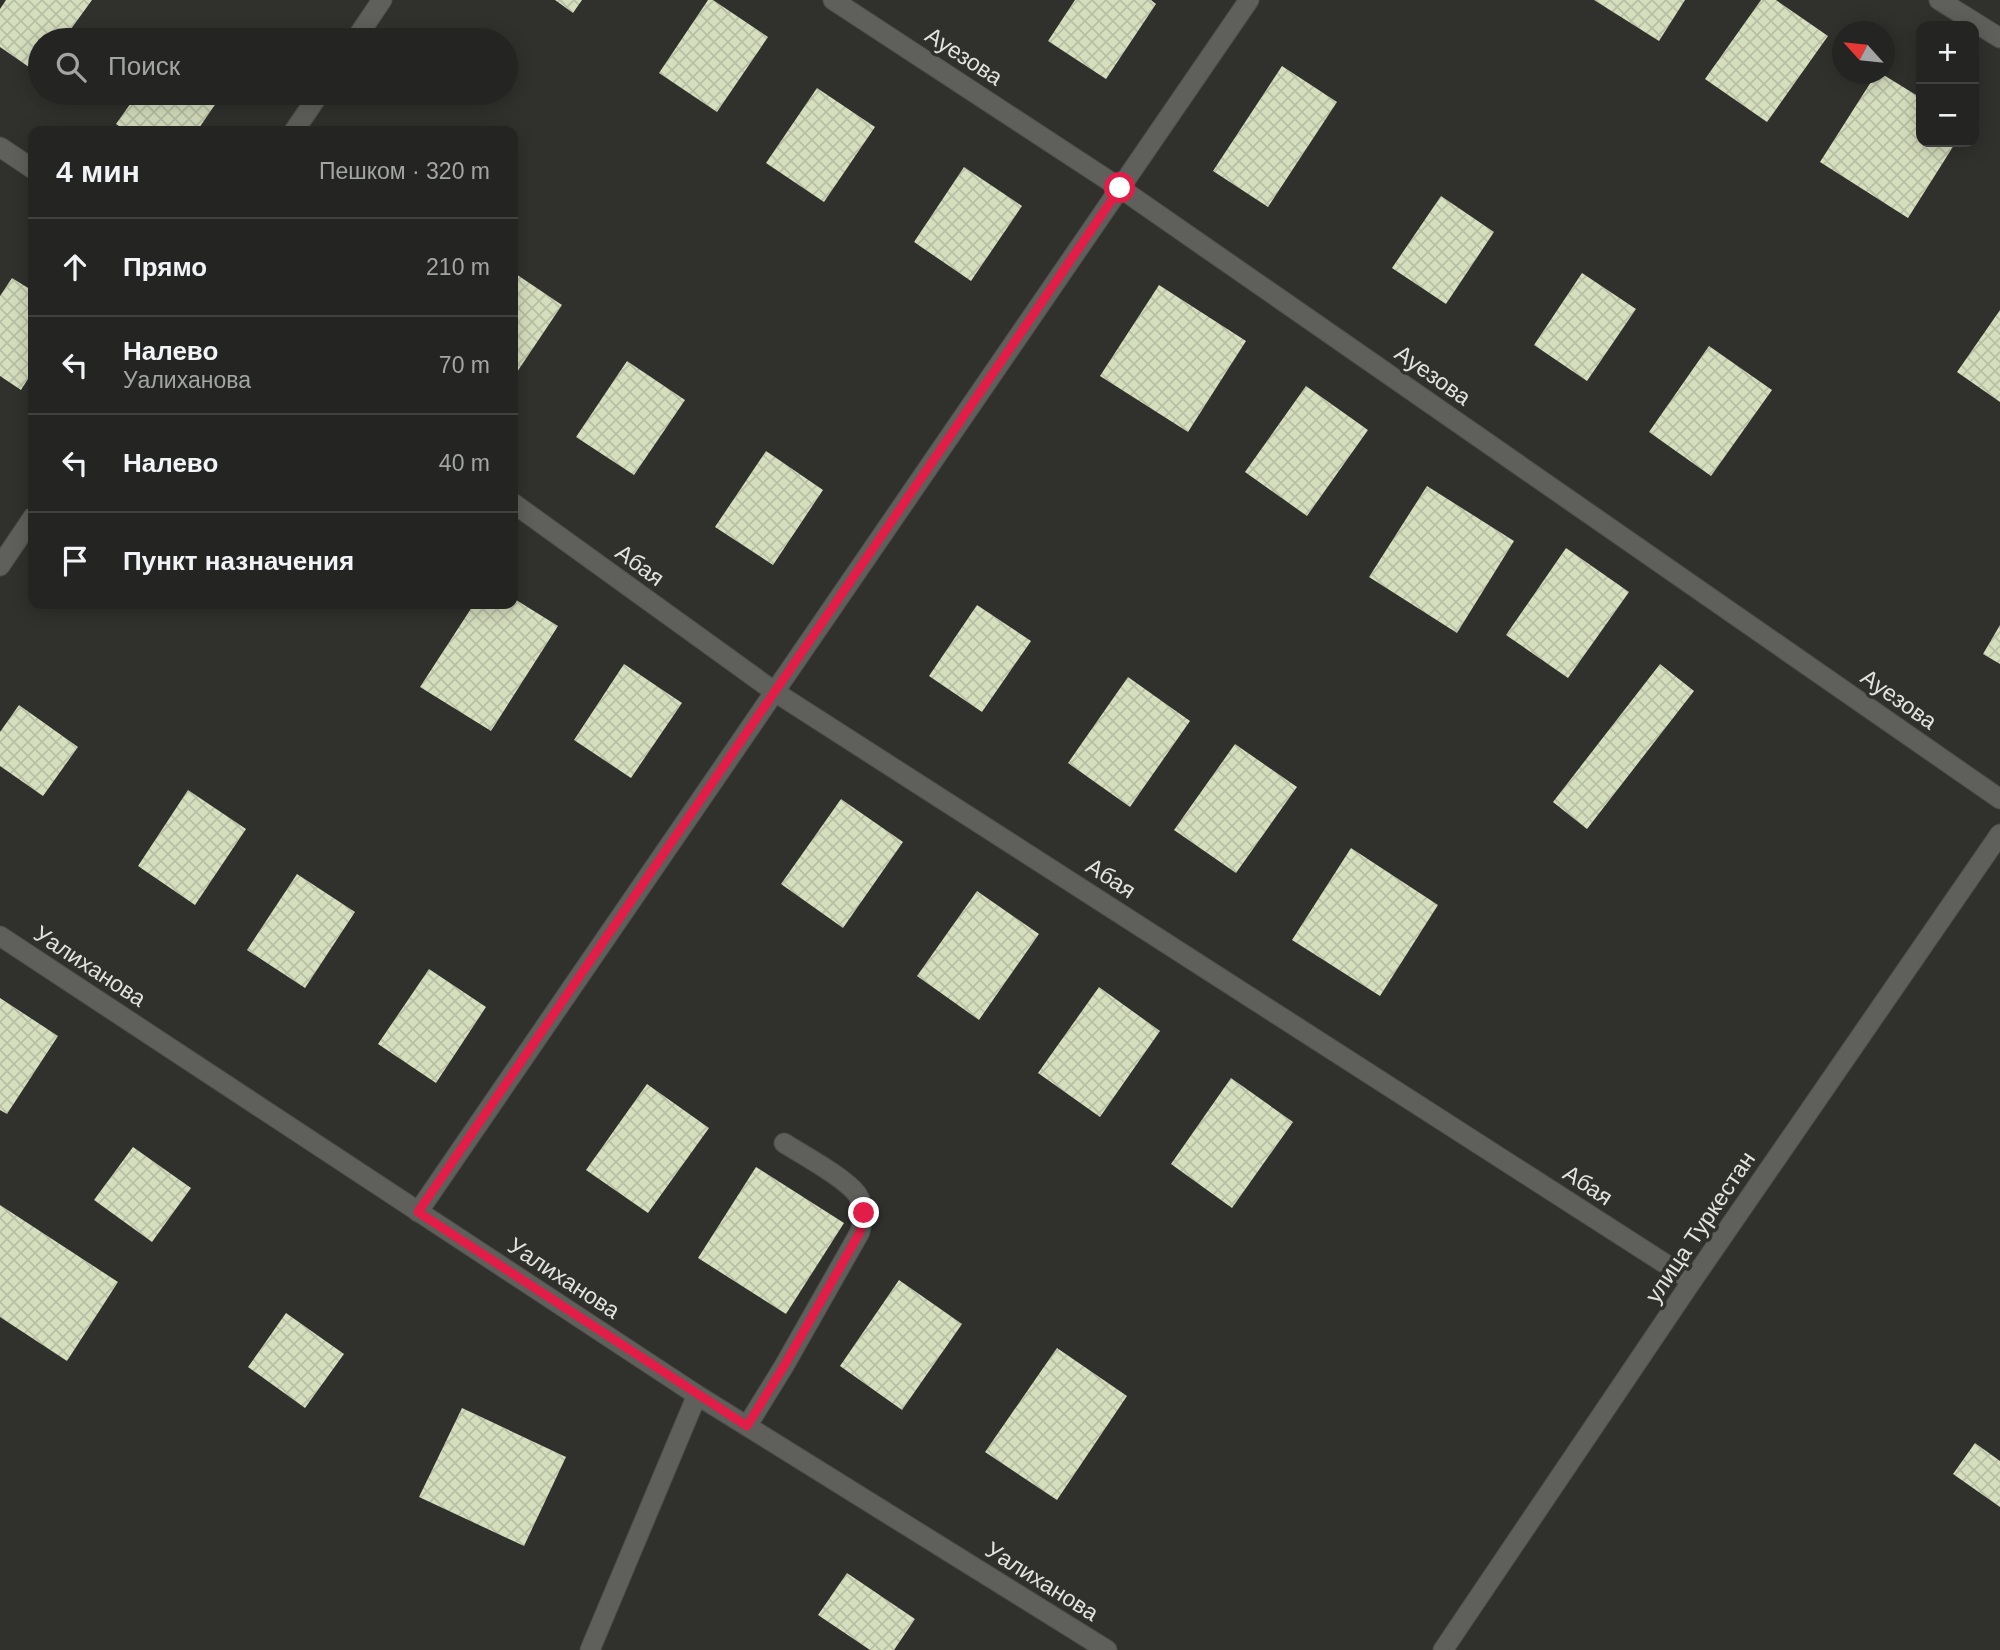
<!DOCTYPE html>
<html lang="ru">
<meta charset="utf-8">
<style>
body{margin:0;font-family:Arial,sans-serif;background:#2c2d2a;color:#f1f3f6}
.controls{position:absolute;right:21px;top:21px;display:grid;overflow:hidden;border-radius:14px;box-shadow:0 4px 18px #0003}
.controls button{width:63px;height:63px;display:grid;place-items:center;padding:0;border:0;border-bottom:2px solid #414240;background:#242522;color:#f1f3f6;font:35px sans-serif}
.compass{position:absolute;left:1832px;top:21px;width:63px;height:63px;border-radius:50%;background:#242522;box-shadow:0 4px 18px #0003;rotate:297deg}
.stop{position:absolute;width:21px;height:21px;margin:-16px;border:5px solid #e11d48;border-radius:50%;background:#fff}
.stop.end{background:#e11d48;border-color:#fff;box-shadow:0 2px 7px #0008}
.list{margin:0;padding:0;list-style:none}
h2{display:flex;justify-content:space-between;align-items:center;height:91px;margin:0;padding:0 28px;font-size:30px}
h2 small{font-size:23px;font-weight:400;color:#a3a5a5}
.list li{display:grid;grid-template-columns:46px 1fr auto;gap:21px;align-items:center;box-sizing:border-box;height:98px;padding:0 28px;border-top:2px solid #414240}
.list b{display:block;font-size:26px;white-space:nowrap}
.list p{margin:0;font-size:23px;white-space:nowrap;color:#a3a5a5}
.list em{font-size:23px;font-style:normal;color:#a3a5a5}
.icon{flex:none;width:38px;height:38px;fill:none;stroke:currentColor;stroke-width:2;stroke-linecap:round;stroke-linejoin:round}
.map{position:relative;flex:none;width:2000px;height:1650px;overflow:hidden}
.search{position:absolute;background:#242522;box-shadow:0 4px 18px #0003;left:28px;top:28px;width:490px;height:77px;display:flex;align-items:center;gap:18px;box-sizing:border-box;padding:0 24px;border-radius:38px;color:#a3a5a5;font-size:26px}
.panel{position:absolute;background:#242522;box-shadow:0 4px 18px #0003;left:28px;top:126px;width:490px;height:483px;border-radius:14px}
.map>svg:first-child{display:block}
.building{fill:url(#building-cross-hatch)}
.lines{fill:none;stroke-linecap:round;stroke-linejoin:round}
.minor-casing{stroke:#4d4e4a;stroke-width:21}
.tertiary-casing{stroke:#4d4e4a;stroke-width:21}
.minor{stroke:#5f605c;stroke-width:19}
.tertiary{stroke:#5f605c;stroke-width:19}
.route{stroke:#e11d48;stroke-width:9}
.labels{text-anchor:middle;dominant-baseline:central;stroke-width:7;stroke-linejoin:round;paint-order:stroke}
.street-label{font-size:23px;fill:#e2e3e0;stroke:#30312d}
</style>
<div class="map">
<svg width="2000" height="1650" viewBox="0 0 2000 1650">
<defs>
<pattern id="building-cross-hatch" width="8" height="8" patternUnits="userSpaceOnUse" patternTransform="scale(1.75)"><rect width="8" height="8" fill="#d5debd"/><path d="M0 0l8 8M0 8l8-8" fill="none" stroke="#b8bfa5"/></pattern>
</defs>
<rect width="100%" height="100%" fill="#30312d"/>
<g class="building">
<path d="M6,0H92L63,40H40L39,74L0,47V9Z"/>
<path d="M555,0H582L573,13Z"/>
<path d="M708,0H713L768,37L717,112L659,73Z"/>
<path d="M1075,0H1151L1156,4L1106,79L1048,41Z"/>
<path d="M1594,0H1685L1659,41Z"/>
<path d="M1761,0H1776L1828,36L1767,122L1705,79Z"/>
<path d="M1282,66L1337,102L1268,207L1213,171Z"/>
<path d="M1876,74H1882L1921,98V142H1956L1908,218L1820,162Z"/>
<path d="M817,88L875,127L824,202L766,163Z"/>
<path d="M138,93H223L197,131H126L116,124Z"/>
<path d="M964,167L1022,206L971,281L914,242Z"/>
<path d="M1441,196L1494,232L1446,304L1392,268Z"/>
<path d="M513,272L562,305L513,378Z"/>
<path d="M1582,273L1636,309L1587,381L1534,345Z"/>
<path d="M12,278L33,291V371L21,390L0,376V296Z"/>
<path d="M1159,285L1246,341L1188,432L1100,376Z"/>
<path d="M2000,310V402L1957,372Z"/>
<path d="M1709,346L1772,390L1711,476L1649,432Z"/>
<path d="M627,361L685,400L634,475L576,437Z"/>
<path d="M1306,386L1368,430L1307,516L1245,472Z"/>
<path d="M766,451L823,490L773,565L715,527Z"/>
<path d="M1427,486L1514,541L1457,633L1369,577Z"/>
<path d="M1566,548L1629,592L1568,678L1506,635Z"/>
<path d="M513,598L558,626L491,731L420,687L474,604H513Z"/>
<path d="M977,605L1031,641L982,712L929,676Z"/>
<path d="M2000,625V664L1983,654Z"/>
<path d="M624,664L682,703L631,778L574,740Z"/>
<path d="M1660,664L1694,691L1587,829L1553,802Z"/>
<path d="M1128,677L1190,721L1130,807L1068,763Z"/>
<path d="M19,705L78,747L43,796L0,766V732Z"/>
<path d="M1235,744L1297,787L1236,873L1174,830Z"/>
<path d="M188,790L246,829L195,905L138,866Z"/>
<path d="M841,799L903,842L843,928L781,884Z"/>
<path d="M1351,848L1438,905L1380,996L1292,940Z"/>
<path d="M297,874L355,912L305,988L247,950Z"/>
<path d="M977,891L1039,934L979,1020L917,976Z"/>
<path d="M429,969L486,1007L436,1083L378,1044Z"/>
<path d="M1099,987L1160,1031L1100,1117L1038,1073Z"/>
<path d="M0,998L58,1036L7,1114L0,1110Z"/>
<path d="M1231,1078L1293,1122L1232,1208L1171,1164Z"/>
<path d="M647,1084L709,1128L648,1213L586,1170Z"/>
<path d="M133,1147L191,1188L152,1242L94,1200Z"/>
<path d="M756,1167L844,1223L786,1314L698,1258Z"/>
<path d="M0,1205L118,1282L67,1361L0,1317Z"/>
<path d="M899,1280L962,1324L902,1410L840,1366Z"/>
<path d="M286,1313L344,1354L305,1408L248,1367Z"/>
<path d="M1057,1348L1127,1396L1057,1500L985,1452Z"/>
<path d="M462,1408L566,1457L524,1546L419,1497Z"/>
<path d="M1975,1443L2000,1461V1507L1953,1474Z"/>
<path d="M847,1573L915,1619L894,1650H870L818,1615Z"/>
</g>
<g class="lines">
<defs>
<g id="minor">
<path d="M833,0L1120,188L2000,799"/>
<path d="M1939,0L2000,38"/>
<path d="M355,40L382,0"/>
<path d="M294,131L320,93"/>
<path d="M0,147L33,169"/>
<path d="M513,503L775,692L1692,1281"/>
<path d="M0,566L33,517"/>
<path d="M418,1212L1249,0"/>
<path d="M747,1426L784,1366L860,1232C863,1219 865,1206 857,1194C844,1177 803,1155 784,1143"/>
</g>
<g id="tertiary">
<path d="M0,936L697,1395L1107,1650"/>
<path d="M590,1650L697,1395"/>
<path d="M1443,1650L1692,1281L2000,834"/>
</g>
</defs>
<use href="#minor" class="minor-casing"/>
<use href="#tertiary" class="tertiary-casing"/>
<use href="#minor" class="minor"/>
<use href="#tertiary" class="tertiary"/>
</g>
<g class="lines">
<path class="route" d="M864,1213L860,1232L784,1366L747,1426L418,1212L1120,188"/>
</g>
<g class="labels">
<g class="street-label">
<text transform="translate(964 56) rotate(33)">Ауезова</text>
<text transform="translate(1433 375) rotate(35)">Ауезова</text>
<text transform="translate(640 565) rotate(36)">Абая</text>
<text transform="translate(1899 699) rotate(35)">Ауезова</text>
<text transform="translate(1111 878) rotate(33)">Абая</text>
<text transform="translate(90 966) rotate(33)">Уалиханова</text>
<text transform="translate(1588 1185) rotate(33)">Абая</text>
<text transform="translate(1700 1227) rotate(-56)">улица Туркестан</text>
<text transform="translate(564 1278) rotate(33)">Уалиханова</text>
<text transform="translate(1042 1581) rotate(32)">Уалиханова</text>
</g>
</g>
</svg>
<div class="controls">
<button>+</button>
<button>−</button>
</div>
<svg class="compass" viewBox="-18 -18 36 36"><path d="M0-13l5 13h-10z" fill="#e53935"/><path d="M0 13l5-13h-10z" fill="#a3a5a5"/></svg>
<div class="stop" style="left:1120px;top:188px"></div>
<div class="stop end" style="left:864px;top:1213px"></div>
<div class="search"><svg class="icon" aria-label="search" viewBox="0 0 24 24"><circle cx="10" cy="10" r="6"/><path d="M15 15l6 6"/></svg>Поиск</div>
<section class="panel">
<h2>4 мин<small>Пешком · 320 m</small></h2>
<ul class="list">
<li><svg class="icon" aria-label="ahead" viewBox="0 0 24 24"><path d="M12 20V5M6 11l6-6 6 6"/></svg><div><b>Прямо</b></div><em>210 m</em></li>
<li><svg class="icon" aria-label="left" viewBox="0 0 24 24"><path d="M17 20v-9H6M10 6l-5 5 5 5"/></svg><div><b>Налево</b><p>Уалиханова</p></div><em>70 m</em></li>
<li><svg class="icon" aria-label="left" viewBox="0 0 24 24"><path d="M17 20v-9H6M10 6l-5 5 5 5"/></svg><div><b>Налево</b></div><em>40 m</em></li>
<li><svg class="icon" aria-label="arrive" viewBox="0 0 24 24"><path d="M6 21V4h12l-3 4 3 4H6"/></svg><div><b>Пункт назначения</b></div></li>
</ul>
</section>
</div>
